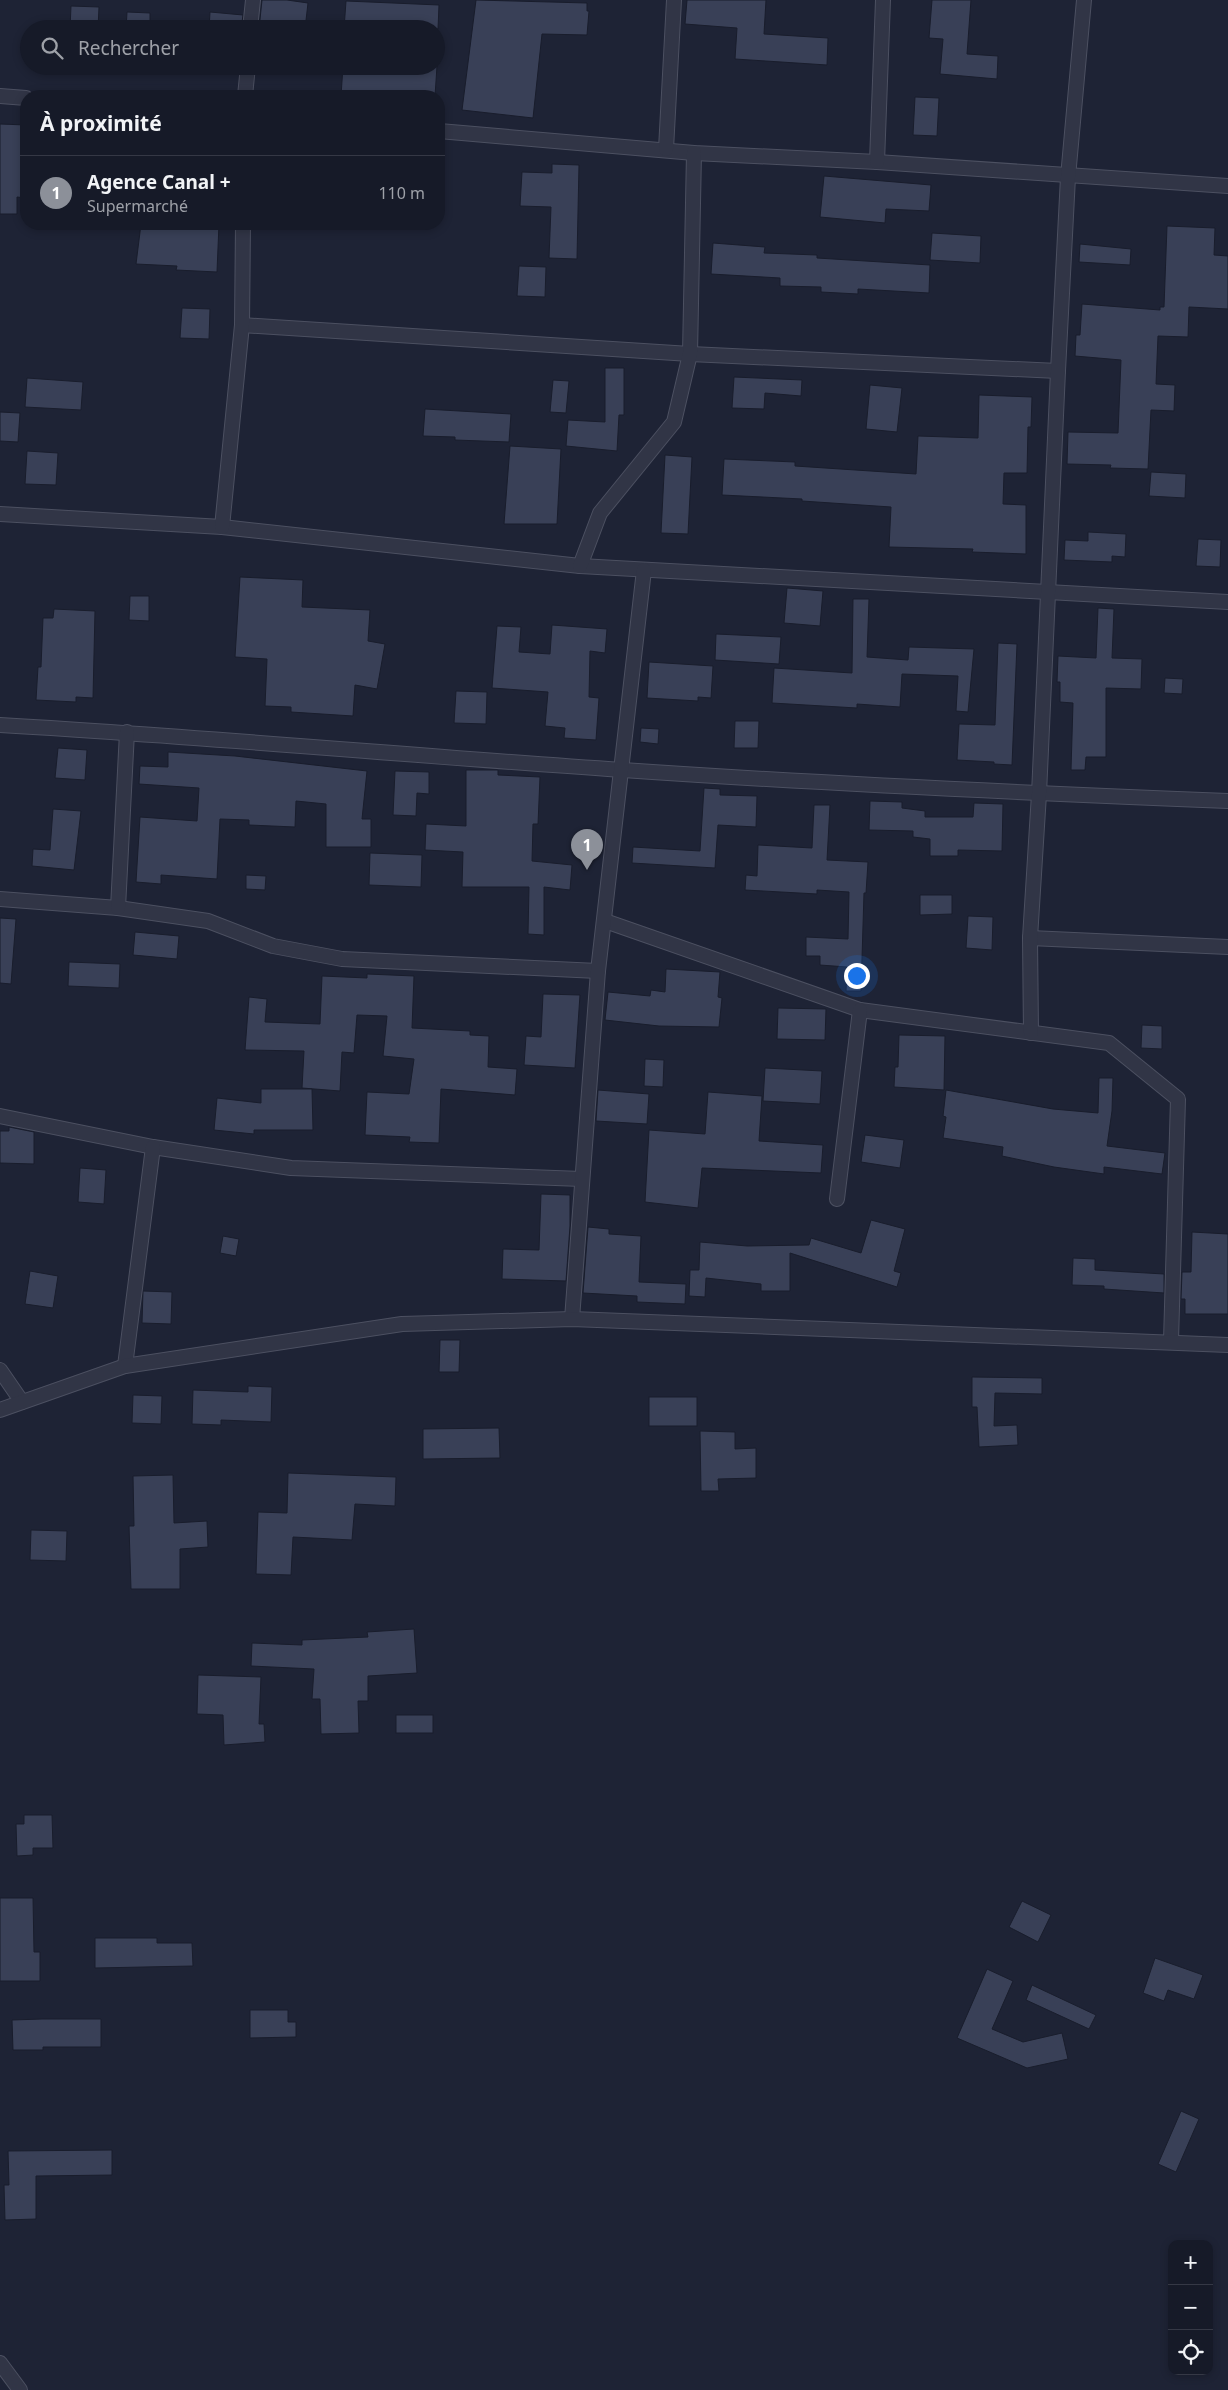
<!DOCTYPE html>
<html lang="fr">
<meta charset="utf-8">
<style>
body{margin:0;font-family:"Noto Sans",sans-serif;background:#232734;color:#f1f3f6}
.controls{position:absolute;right:15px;bottom:15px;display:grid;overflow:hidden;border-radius:10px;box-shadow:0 2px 8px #0003}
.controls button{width:45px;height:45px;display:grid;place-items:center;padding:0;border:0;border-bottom:1px solid #353845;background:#161a28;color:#f1f3f6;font:25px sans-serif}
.you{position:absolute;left:856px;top:975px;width:18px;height:18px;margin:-12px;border:4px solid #fff;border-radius:50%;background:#1a73e8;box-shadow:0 0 0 8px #1a73e833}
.badge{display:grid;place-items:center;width:32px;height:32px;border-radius:50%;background:#8c9099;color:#fff;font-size:16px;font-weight:700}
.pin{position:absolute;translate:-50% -41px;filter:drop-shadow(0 1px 2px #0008)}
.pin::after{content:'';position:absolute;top:26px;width:18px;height:15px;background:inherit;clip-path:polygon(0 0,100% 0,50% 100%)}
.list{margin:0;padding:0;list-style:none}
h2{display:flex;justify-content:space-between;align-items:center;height:65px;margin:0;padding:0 20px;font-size:21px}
h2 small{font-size:16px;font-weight:400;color:#9ea1a8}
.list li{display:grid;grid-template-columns:32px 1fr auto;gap:15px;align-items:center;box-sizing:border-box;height:75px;padding:0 20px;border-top:1px solid #353845}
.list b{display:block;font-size:19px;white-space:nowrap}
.list p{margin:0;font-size:16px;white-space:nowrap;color:#9ea1a8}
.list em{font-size:16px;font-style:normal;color:#9ea1a8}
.icon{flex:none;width:28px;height:28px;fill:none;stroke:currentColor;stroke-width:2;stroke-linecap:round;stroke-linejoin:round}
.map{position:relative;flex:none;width:1228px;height:2390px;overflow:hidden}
.search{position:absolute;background:#161a28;box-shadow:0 2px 8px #0003;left:20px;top:20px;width:425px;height:55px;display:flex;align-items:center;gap:12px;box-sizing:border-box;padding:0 18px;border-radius:28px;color:#9ea1a8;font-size:19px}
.panel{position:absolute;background:#161a28;box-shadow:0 2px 8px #0003;left:20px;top:90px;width:425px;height:140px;border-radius:20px}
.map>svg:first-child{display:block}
.building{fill:#394057;stroke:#191d2c}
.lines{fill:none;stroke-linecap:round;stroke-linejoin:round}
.minor-casing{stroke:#4c5061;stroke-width:16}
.minor{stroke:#313546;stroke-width:14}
</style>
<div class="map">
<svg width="1228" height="2390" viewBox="0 0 1228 2390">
<rect width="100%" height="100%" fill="#1e2335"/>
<g class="building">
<path d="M262,0H287L308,3L305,29H259Z"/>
<path d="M476,0L587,3V11H589L587,35L542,34L533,118L462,110Z"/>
<path d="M687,0H766L764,34L828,38L827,65L735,59L737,28L685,24Z"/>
<path d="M932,0H971L967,54L998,56L997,79L940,74L943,39L929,38Z"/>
<path d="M346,1L439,5L438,29H344Z"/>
<path d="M71,6L99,7L98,29H70Z"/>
<path d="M127,12L150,13V29H126Z"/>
<path d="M210,12L243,15L241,29H209Z"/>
<path d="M343,66H437L435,96H341Z"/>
<path d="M915,97L939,98L937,136L913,135Z"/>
<path d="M0,124L26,125V198L17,197V214H0Z"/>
<path d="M552,164L579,165L577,259L549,258L551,207L520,206L522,172L552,173Z"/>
<path d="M824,176L931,185L929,211L886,209L885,223L820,217Z"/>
<path d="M141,224H219L217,272L176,270L177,266L136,264Z"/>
<path d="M1167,226L1215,228L1214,255L1228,256V309L1189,307L1188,337L1158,336L1156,384L1175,385L1174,411L1151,410L1148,469L1110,468L1111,465L1067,464L1068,432L1118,433L1121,360L1075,356L1076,335H1080L1082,304L1160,310V307H1164Z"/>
<path d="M932,233L981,236L980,263L930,260Z"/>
<path d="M713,243L765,247L764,253L817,255V258L930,265L929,293L858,289V294L821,292V287L780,286V278L711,274Z"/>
<path d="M1080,244L1131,249L1130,265L1079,262Z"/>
<path d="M519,266L546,267L545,297L517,296Z"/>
<path d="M182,308L210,309L209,339L180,338Z"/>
<path d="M605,368H624V415H619L617,451L566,446L568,420L605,422Z"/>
<path d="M734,377L802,380L801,396L765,393L764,409L732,408Z"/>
<path d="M27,378L83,382L81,410L25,407Z"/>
<path d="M553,380L569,381L566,413L550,412Z"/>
<path d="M870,385L902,388L897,432L866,429Z"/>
<path d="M979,395L1032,397L1031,427H1028L1027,473H1004L1003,504L1026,505V554L972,552L973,549L889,547L891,507L802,501V499L722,495L724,459L795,462V466L916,474L918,436L978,438Z"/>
<path d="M425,409L511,414L509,442L455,440V437L423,436Z"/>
<path d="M0,412L20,413L18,442L0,441Z"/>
<path d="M510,446L561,449L557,524H504Z"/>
<path d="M27,451L58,453L56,485L25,484Z"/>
<path d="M665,455L692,457L688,534L661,533Z"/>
<path d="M1151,472L1186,474L1185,498L1149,496Z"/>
<path d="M1088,532L1126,534L1125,557L1112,556V562L1064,560L1065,540L1088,541Z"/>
<path d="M1198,539L1221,540L1220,567L1196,566Z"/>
<path d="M240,577L303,580L302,607L370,610L368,641L385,644L377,689L355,685L353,716L291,712V707L265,706L267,659L235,657Z"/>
<path d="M787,588L823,591L820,626L784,623Z"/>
<path d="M130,596H149V621L129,620Z"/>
<path d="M853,599H869L867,657L908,660L909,647L974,649L968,712L956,711L958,676L902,674L900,707L857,704V708L772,703L774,668L852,673Z"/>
<path d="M1098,608L1114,609L1112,658L1142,659L1141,689L1106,688V757H1086L1085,770H1071L1073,703L1060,702V682H1057L1058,656L1096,658Z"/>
<path d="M54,609L95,611L93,698L76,697V702L36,700L38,667H41L43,618H53Z"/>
<path d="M552,625L607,629L605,653L590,651L589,697L599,698L596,740L564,738L565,728L545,726L548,692L492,688L497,626L521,627L519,652L550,654Z"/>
<path d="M716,634L781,637L779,664L715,660Z"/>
<path d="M998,643L1017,644L1012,765L994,764V762L957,760L959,724L995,725Z"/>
<path d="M649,662L713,666L711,698L698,697V701L647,698Z"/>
<path d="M1165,678L1183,679L1182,694L1164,693Z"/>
<path d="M456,691L487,692L486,724L454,723Z"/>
<path d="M735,721H759L758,748H734Z"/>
<path d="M641,728L659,729L658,744L640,742Z"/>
<path d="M58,748L87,750L85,780L55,778Z"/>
<path d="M168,752L235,756L367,771L362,819H371V847H326V804L296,801L295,827L249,825V820L220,819L217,879L161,875V884L136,882L140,817L197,821L199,788L139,784L140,766L168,767Z"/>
<path d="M466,770H498V775L540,777L538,824H533L532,861L572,865L570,890L544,887V935L528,934L529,887H462L463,852L425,850L426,824L466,826Z"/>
<path d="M395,771L429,772V794L417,793L416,816L393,815Z"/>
<path d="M704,788L720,789V795L757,796L756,827L718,825L715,868L632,863L633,847L700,851Z"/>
<path d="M870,801L902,802V808L925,811V817H973L974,803L1003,804L1002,851L958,850V856H930V839L913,837V831L869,830Z"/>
<path d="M814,805H830L827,860L868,862L866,893H864L861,991H846L847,967L820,965V956H806V937L848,939L849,892L817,890V894L745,890L746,875L757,876L758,845L812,848Z"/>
<path d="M53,809L81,811L74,870L32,866L33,849L50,850Z"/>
<path d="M370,853L422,855L421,887L369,885Z"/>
<path d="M246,875L266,876L265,890L246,889Z"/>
<path d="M920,895H952V914L920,915Z"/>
<path d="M968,916L993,917L992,950L966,948Z"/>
<path d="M0,918L16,919L11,984L0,983Z"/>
<path d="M135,932L179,936L177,959L133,955Z"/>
<path d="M69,962L120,964L119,988L68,986Z"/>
<path d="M666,969L720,972L718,997L722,998L719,1027L659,1026L605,1020L608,992L650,996L651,990L665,992Z"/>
<path d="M367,974L414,976L412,1028L470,1031V1035L489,1036L488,1067L517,1069L515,1095L441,1089L439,1143L409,1142L410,1137L365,1135L367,1092L409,1094L414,1059L383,1056L387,1016L357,1015L354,1053L342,1052L340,1091L302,1088L304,1051L245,1050L249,997L267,999L265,1022L320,1024L322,976L367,978Z"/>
<path d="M543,994L580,995L575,1068L524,1065L526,1036L541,1037Z"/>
<path d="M778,1008L826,1009L825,1040L777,1039Z"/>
<path d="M1142,1025L1162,1026V1049L1141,1048Z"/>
<path d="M899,1035L945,1036L944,1090L894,1087L895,1067H898Z"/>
<path d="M645,1059L664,1060L663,1087L644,1086Z"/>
<path d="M765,1068L822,1071L820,1104L763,1101Z"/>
<path d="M1099,1078H1113L1112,1111L1107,1146L1165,1153L1162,1174L1104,1167V1174L1054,1167L1002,1156L1003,1147L943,1138L946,1117L943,1116L946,1090L1053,1109L1098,1113Z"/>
<path d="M261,1089H312L313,1130H254V1134L214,1130L217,1098L261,1103Z"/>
<path d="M598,1090L649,1094L647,1124L596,1121Z"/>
<path d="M708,1092L762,1096L759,1141L823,1145L821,1173L702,1168L698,1208L645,1202L649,1130L705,1134Z"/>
<path d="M9,1127L34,1132V1164L0,1163V1131H9Z"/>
<path d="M865,1135L904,1140L900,1168L861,1162Z"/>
<path d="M80,1168L106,1170L104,1204L78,1202Z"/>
<path d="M541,1194L570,1195V1226L566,1281L502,1279L503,1249L539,1250Z"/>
<path d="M871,1220L905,1229L894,1271L901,1273L897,1287L790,1253V1291H761V1284L706,1278L705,1297L689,1296L690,1270H699L700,1242L747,1246L809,1245L811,1238L861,1253Z"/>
<path d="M588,1227L609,1229V1234L641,1236L639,1282L686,1284L685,1304L637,1302V1296L583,1293Z"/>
<path d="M1192,1232L1228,1234V1314H1185V1299H1181L1182,1272H1191Z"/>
<path d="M223,1236L239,1239L236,1256L220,1253Z"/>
<path d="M1073,1258L1095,1259V1270L1164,1274V1293L1104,1289V1286L1072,1285Z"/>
<path d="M30,1271L58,1276L53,1308L25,1304Z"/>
<path d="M143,1291L172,1292L171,1324L142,1323Z"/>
<path d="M440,1340H460L459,1372H439Z"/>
<path d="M972,1377L1042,1378V1394L995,1393L994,1426L1017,1425L1018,1445L979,1447L977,1407H972Z"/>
<path d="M248,1386L272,1387L271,1422L221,1420V1425L192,1424L193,1390L248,1392Z"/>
<path d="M133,1395L162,1396L161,1424L132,1423Z"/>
<rect x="649" y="1397" width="48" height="29"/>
<path d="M499,1428L500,1458L423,1459V1429Z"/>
<path d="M700,1431L735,1432V1449L756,1448V1478L718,1479L719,1491H701Z"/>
<path d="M288,1473L396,1477L395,1506L355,1504L352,1540L293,1537L291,1575L256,1574L258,1512L287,1513Z"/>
<path d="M173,1475L174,1523L207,1521L208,1547L180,1549V1589H131L129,1526H134L133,1476Z"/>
<path d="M31,1530L67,1531L66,1561L30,1560Z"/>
<path d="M414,1629L417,1673L368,1676V1701H358L359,1733L321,1734L320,1699H312L314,1669L251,1666L252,1643L302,1645V1640L368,1637L367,1632Z"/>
<path d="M198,1675L261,1677L259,1724H264L265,1742L224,1745L223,1715L197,1714Z"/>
<rect x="396" y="1715" width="37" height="18"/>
<path d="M24,1815H52L53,1848H33V1855L17,1856L16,1824H24Z"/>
<path d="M0,1898H33L34,1952H40V1981H0Z"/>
<path d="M1022,1901L1051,1915L1038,1942L1009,1927Z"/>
<path d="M95,1938H157V1943H192L193,1966L95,1968Z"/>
<path d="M1155,1958L1203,1975L1194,1999L1168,1990L1164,2001L1143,1993Z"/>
<path d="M987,1969L1013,1981L992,2029L1023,2042L1062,2033L1068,2059L1027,2068L957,2038Z"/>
<path d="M1032,1985L1096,2015L1089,2029L1026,2000Z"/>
<path d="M250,2010H288V2022H296V2037L250,2038Z"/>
<path d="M42,2019H101V2047H43V2050H13L12,2020Z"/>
<path d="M1181,2111L1199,2119L1176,2172L1158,2164Z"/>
<path d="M112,2150V2175L36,2176V2219L5,2220L4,2185H9L8,2151Z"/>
</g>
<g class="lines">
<defs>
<g id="minor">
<path d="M250,29L253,0"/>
<path d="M0,96L26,98"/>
<path d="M245,96L248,66"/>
<path d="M439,131L694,153L877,162L1228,186"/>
<path d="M666,149L674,0"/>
<path d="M877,162L883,0"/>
<path d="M242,325L690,354L1058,371"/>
<path d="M0,514L222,527L580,566L1228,602"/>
<path d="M222,527L242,325L243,224"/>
<path d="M580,566L600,513L674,422L690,354L694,153"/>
<path d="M0,725C208,737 415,756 623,770C824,784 1026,793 1228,801"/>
<path d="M0,899L118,908L208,921L273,946L342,959L598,971"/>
<path d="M118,908L127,732"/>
<path d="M605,921L860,1010L1109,1043L1178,1099L1171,1341"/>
<path d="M1030,938L1228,947"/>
<path d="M1031,1033L1030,938L1039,794L1058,371L1068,177L1084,0"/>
<path d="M0,1116L153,1147L291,1168L582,1179"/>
<path d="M837,1199L860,1010"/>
<path d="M572,1319L598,971L644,570"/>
<path d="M125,1366L153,1147"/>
<path d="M0,1370L22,1402"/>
<path d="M0,1410L125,1366L402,1324L572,1319L1228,1345"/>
<path d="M0,2363L20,2390"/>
</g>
</defs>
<use href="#minor" class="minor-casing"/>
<use href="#minor" class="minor"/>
</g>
</svg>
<div class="controls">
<button>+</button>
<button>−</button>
<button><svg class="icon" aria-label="locate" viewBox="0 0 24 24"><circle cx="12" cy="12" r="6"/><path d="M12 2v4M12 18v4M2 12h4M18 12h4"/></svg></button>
</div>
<div class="you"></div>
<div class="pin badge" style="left:587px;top:870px">1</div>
<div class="search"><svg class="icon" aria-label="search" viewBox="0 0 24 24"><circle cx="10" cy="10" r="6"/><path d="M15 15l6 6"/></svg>Rechercher</div>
<section class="panel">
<h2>À proximité<small></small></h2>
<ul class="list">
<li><span class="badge">1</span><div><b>Agence Canal +</b><p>Supermarché</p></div><em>110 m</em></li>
</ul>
</section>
</div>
